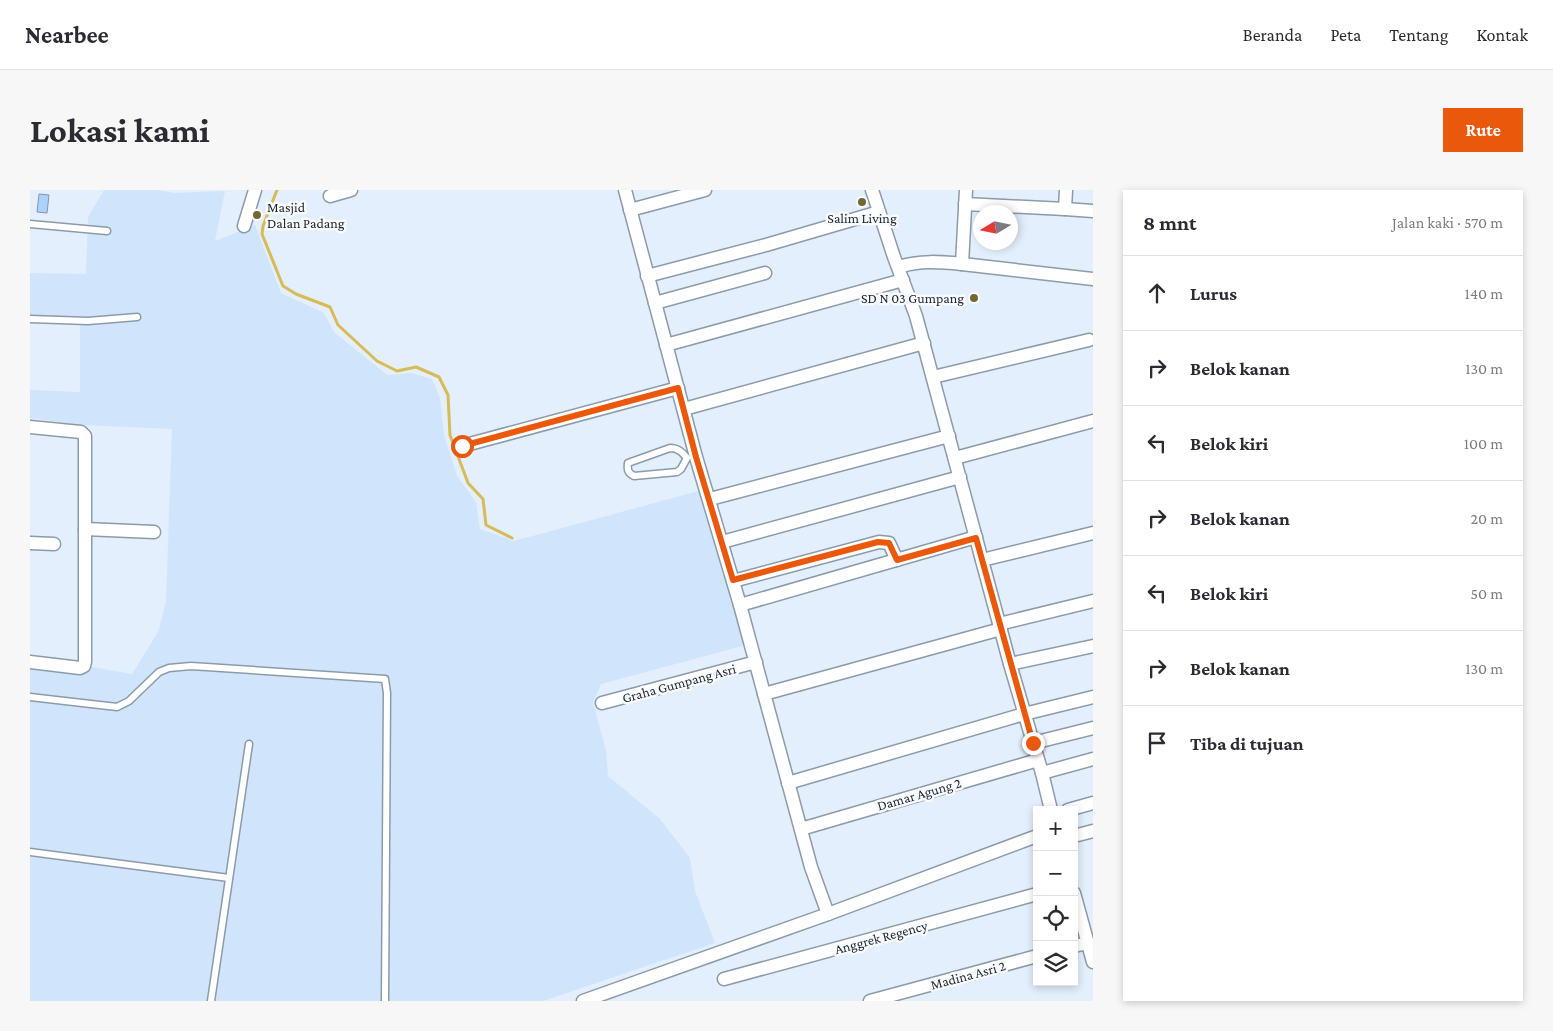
<!DOCTYPE html>
<html lang="id">
<meta charset="utf-8">
<style>
body{margin:0;font-family:"Crimson Pro",serif;background:#f7f7f7;color:#2b2b33}
.controls{position:absolute;right:15px;bottom:15px;display:grid;overflow:hidden;border-radius:0px;box-shadow:0 2px 8px #0003}
.controls button{width:45px;height:45px;display:grid;place-items:center;padding:0;border:0;border-bottom:1px solid #e1e1e2;background:#fff;color:#2b2b33;font:25px sans-serif}
.compass{position:absolute;left:943px;top:15px;width:45px;height:45px;border-radius:50%;background:#fff;box-shadow:0 2px 8px #0003;rotate:260deg}
.stop{position:absolute;width:15px;height:15px;margin:-11px;border:4px solid #ea580c;border-radius:50%;background:#fff}
.stop.end{background:#ea580c;border-color:#fff;box-shadow:0 1px 5px #0008}
.list{margin:0;padding:0;list-style:none}
h2{display:flex;justify-content:space-between;align-items:center;height:65px;margin:0;padding:0 20px;font-size:21px}
h2 small{font-size:16px;font-weight:400;color:#7c7c81}
.list li{display:grid;grid-template-columns:32px 1fr auto;gap:15px;align-items:center;box-sizing:border-box;height:75px;padding:0 20px;border-top:1px solid #e1e1e2}
.list b{display:block;font-size:19px;white-space:nowrap}
.list em{font-size:16px;font-style:normal;color:#7c7c81}
.icon{flex:none;width:28px;height:28px;fill:none;stroke:currentColor;stroke-width:2;stroke-linecap:round;stroke-linejoin:round}
.map{position:relative;flex:none;width:1063px;height:811px;overflow:hidden;border-radius:0px}
header{display:flex;align-items:center;gap:30px;box-sizing:border-box;height:70px;padding:0 25px;background:#fff;border-bottom:1px solid #e1e1e2}
header strong{font-size:24px}
nav{display:flex;gap:28px;margin-inline-start:auto;font-size:18px}
.intro{display:flex;align-items:center;justify-content:space-between;box-sizing:border-box;height:120px;padding:0 30px}
h1{margin:0;font-size:35px}
.button{padding:12px 22px;border-radius:0px;background:#ea580c;color:#fff;font-size:18px;font-weight:700}
main{display:flex;gap:30px;padding:0 30px}
aside{flex:1;background:#fff;border-radius:0px;box-shadow:0 2px 8px #0003}
.map>svg:first-child{display:block}
.built{fill:#d0e5fb}
.lines{fill:none;stroke-linecap:round;stroke-linejoin:round}
.stream{stroke:#d7bb58;stroke-width:3}
.building{fill:#aad2fc;stroke:#8896a6}
.service-casing{stroke:#8c9baa;stroke-width:9}
.minor-casing{stroke:#8c9baa;stroke-width:15}
.service{stroke:#fff;stroke-width:6}
.minor{stroke:#fff;stroke-width:12}
.route{stroke:#ea580c;stroke-width:6}
.poi-dot{fill:#756633;stroke:#f8fbfe;stroke-width:2}
.labels{text-anchor:middle;dominant-baseline:central;stroke-width:5;stroke-linejoin:round;paint-order:stroke}
.poi-label{font-size:14px;fill:#1d2329;stroke:#f8fbfe;text-anchor:start}
.street-label{font-size:14px;fill:#1d2329;stroke:#f8fbfe}
</style>
<header>
<strong>Nearbee</strong>
<nav><a>Beranda</a><a>Peta</a><a>Tentang</a><a>Kontak</a></nav>
</header>
<div class="intro"><h1>Lokasi kami</h1><a class="button">Rute</a></div>
<main>
<div class="map">
<svg width="1063" height="811" viewBox="0 0 1063 811">
<rect width="100%" height="100%" fill="#e3effc"/>
<path class="built" d="M74,0H127L144,3L195,1L185,51L225,35L251,103L294,123L304,142L357,185L382,183L402,189L410,208L414,245L427,286L446,312L450,339L484,351L676,299L720,454L571,494L563,513L576,560L578,586L630,629L660,668L665,701L685,753L513,811H0V466L102,484L128,442L136,412L142,239L53,235L0,228V200L50,202V127L0,129V83L56,84L58,27Z"/>
<g class="lines">
<path class="stream" d="M247,0L233,36L232,44L253,96L266,104L300,117L308,135L347,171L367,181L386,177L409,187L418,205L420,245L438,293L453,309L456,335L482,348"/>
</g>
<path class="building" d="M9,4L19,5L17,23L7,22Z"/>
<g class="lines">
<defs>
<g id="service">
<path d="M0,34L77,41"/>
<path d="M0,129L58,131L107,127"/>
<path d="M640,258C648,258 652,262 657,268L651,279L647,282L604,286C598,283 597,280 598,273Z"/>
<path d="M0,507L87,517L99,511L129,482L139,478L161,476L355,489L357,503L355,811"/>
<path d="M0,662L199,688"/>
<path d="M181,811L219,554"/>
</g>
<g id="minor">
<path d="M595,0L666,267L710,415L781,677L798,724"/>
<path d="M842,0L864,67L886,126L980,474L1012,583L1021,620"/>
<path d="M300,6L321,0"/>
<path d="M935,14L1035,19L1036,0"/>
<path d="M1035,19L1063,21"/>
<path d="M600,20L675,0"/>
<path d="M214,36L225,0"/>
<path d="M932,74L1063,89"/>
<path d="M869,77C889,70 911,72 932,74L936,0"/>
<path d="M617,86L736,55L849,22"/>
<path d="M625,113L735,83"/>
<path d="M636,155L873,90"/>
<path d="M903,187L1059,150"/>
<path d="M654,219L894,153"/>
<path d="M0,237L51,242L55,246V472L54,476L50,478L0,472"/>
<path d="M432,256L648,198"/>
<path d="M925,268L1063,231"/>
<path d="M680,309L919,246"/>
<path d="M55,339L124,342"/>
<path d="M692,352L930,287"/>
<path d="M0,353L24,354"/>
<path d="M952,370L1063,343"/>
<path d="M703,391L849,352L859,353L867,370"/>
<path d="M710,415L946,347"/>
<path d="M969,434L1063,411"/>
<path d="M980,474L1063,456"/>
<path d="M734,504L971,439"/>
<path d="M572,513L726,472"/>
<path d="M1003,553L1063,538"/>
<path d="M1012,583L1063,569"/>
<path d="M758,593L994,524L1063,507"/>
<path d="M1038,620L1063,613"/>
<path d="M771,639L1008,570"/>
<path d="M1044,646L1063,641"/>
<path d="M1044,703L1063,772"/>
<path d="M1044,756L1058,753"/>
<path d="M694,789L1007,704"/>
<path d="M553,811L798,724L1007,646"/>
<path d="M840,811L1007,766"/>
</g>
</defs>
<use href="#service" class="service-casing"/>
<use href="#minor" class="minor-casing"/>
<use href="#service" class="service"/>
<use href="#minor" class="minor"/>
</g>
<g class="lines">
<path class="route" d="M432,256L648,198L666,267L703,390L848,352L859,353L867,370L946,348L1003,553"/>
</g>
<g class="poi-dot">
<circle cx="832" cy="12" r="5"/>
<circle cx="227" cy="25" r="5"/>
<circle cx="944" cy="108" r="5"/>
</g>
<g class="labels">
<g class="poi-label">
<text x="237" y="17">Masjid<tspan x="237" dy="16">Dalan Padang</tspan></text>
<text x="832" y="28" text-anchor="middle">Salim Living</text>
<text x="934" y="108" text-anchor="end">SD N 03 Gumpang</text>
</g>
<g class="street-label">
<text transform="translate(649 493) rotate(-15)">Graha Gumpang Asri</text>
<text transform="translate(889 604) rotate(-16)">Damar Agung 2</text>
<text transform="translate(851 747) rotate(-15)">Anggrek Regency</text>
<text transform="translate(938 785) rotate(-15)">Madina Asri 2</text>
</g>
</g>
</svg>
<div class="controls">
<button>+</button>
<button>−</button>
<button><svg class="icon" aria-label="locate" viewBox="0 0 24 24"><circle cx="12" cy="12" r="6"/><path d="M12 2v4M12 18v4M2 12h4M18 12h4"/></svg></button>
<button><svg class="icon" aria-label="layers" viewBox="0 0 24 24"><path d="M12 4l9 5-9 5-9-5zM3 14l9 5 9-5"/></svg></button>
</div>
<svg class="compass" viewBox="-18 -18 36 36"><path d="M0-13l5 13h-10z" fill="#e53935"/><path d="M0 13l5-13h-10z" fill="#7c7c81"/></svg>
<div class="stop" style="left:432px;top:256px"></div>
<div class="stop end" style="left:1003px;top:553px"></div>
</div>
<aside>
<h2>8 mnt<small>Jalan kaki · 570 m</small></h2>
<ul class="list">
<li><svg class="icon" aria-label="ahead" viewBox="0 0 24 24"><path d="M12 20V5M6 11l6-6 6 6"/></svg><div><b>Lurus</b></div><em>140 m</em></li>
<li><svg class="icon" aria-label="right" viewBox="0 0 24 24"><path d="M7 20v-9h11M14 6l5 5-5 5"/></svg><div><b>Belok kanan</b></div><em>130 m</em></li>
<li><svg class="icon" aria-label="left" viewBox="0 0 24 24"><path d="M17 20v-9H6M10 6l-5 5 5 5"/></svg><div><b>Belok kiri</b></div><em>100 m</em></li>
<li><svg class="icon" aria-label="right" viewBox="0 0 24 24"><path d="M7 20v-9h11M14 6l5 5-5 5"/></svg><div><b>Belok kanan</b></div><em>20 m</em></li>
<li><svg class="icon" aria-label="left" viewBox="0 0 24 24"><path d="M17 20v-9H6M10 6l-5 5 5 5"/></svg><div><b>Belok kiri</b></div><em>50 m</em></li>
<li><svg class="icon" aria-label="right" viewBox="0 0 24 24"><path d="M7 20v-9h11M14 6l5 5-5 5"/></svg><div><b>Belok kanan</b></div><em>130 m</em></li>
<li><svg class="icon" aria-label="arrive" viewBox="0 0 24 24"><path d="M6 21V4h12l-3 4 3 4H6"/></svg><div><b>Tiba di tujuan</b></div></li>
</ul>
</aside>
</main>
